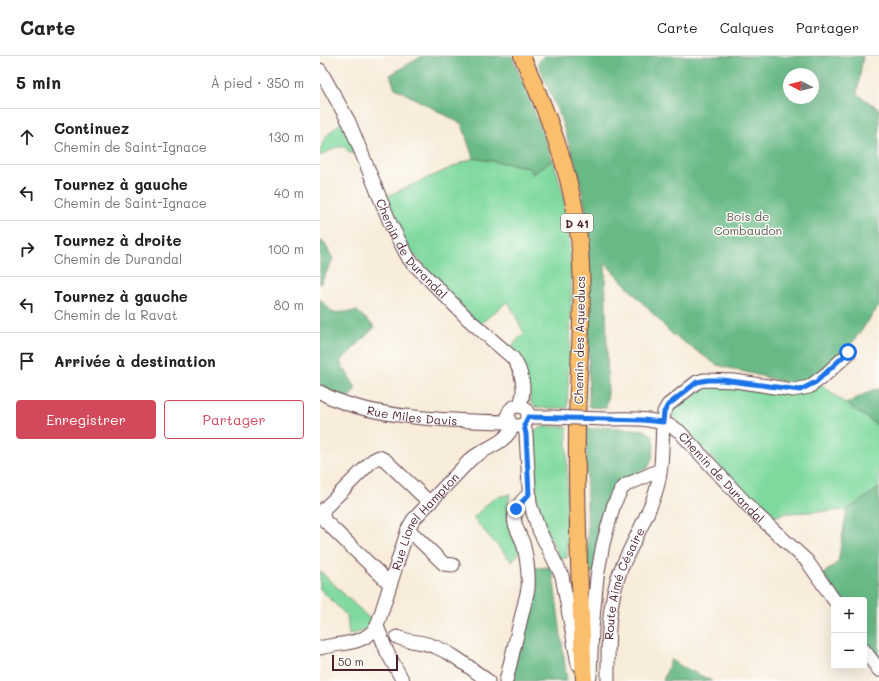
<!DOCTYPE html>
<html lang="fr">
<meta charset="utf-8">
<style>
body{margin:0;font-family:Mali,sans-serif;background:#f2f2f2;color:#202124}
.controls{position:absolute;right:12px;bottom:12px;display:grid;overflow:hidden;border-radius:4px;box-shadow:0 4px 16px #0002}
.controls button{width:36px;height:36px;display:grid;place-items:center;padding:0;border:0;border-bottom:1px solid #e0e0e0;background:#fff;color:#202124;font:20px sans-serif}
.compass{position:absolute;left:463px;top:12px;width:36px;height:36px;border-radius:50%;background:#fff;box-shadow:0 4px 16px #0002;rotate:277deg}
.scale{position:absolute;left:12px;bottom:10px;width:66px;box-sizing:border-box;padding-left:4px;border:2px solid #4a1f2b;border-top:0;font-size:11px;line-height:14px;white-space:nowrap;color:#4a1f2b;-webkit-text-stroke:3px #fdfcf7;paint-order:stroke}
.stop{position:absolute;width:12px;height:12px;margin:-9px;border:3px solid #1a73e8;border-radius:50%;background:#fff}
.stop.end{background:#1a73e8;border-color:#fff;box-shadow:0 1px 4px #0008}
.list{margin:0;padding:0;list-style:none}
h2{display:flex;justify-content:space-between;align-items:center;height:52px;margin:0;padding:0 16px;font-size:17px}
h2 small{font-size:13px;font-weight:400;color:#757577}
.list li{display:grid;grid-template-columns:26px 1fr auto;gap:12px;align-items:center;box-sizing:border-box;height:56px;padding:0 16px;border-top:1px solid #e0e0e0}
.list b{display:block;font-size:15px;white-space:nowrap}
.list p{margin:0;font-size:13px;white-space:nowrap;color:#757577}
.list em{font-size:13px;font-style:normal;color:#757577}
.actions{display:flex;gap:8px;padding:12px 16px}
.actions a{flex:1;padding:9px 0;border:1px solid #d1495b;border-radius:4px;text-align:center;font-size:14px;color:#d1495b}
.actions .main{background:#d1495b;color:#fff}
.icon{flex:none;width:22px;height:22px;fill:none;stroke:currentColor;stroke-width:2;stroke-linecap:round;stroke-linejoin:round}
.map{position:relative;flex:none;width:559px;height:625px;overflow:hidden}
header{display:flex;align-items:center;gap:24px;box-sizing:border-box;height:56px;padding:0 20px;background:#fff;border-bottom:1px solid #e0e0e0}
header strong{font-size:19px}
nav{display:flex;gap:22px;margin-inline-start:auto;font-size:14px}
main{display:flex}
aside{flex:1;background:#fff}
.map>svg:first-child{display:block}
.green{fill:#7fd99f;stroke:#647c65}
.forest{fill:#67b986;stroke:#586c58;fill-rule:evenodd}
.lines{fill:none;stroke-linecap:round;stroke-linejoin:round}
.minor-casing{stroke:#643e45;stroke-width:15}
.major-casing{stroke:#643e45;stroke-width:18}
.minor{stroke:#fff;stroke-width:13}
.major{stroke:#fabe6d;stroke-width:16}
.minor-bridge-casing{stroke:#643e45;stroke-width:15;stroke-linecap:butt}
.minor-bridge{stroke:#fff;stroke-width:13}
.route{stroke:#1a73e8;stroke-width:5}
.labels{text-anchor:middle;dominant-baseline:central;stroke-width:3;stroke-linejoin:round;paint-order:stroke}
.shield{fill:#fdfcf7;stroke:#806168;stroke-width:1}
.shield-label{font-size:11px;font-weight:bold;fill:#4a1f2b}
.park-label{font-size:12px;fill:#5a574e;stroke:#fdfcf7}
.street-label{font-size:12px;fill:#4a1f2b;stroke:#fdfcf7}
</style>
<header>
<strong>Carte</strong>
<nav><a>Carte</a><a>Calques</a><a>Partager</a></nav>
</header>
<main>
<aside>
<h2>5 min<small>À pied · 350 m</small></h2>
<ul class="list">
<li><svg class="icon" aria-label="ahead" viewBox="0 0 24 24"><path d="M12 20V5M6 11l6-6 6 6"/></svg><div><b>Continuez</b><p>Chemin de Saint-Ignace</p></div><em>130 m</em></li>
<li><svg class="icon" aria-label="left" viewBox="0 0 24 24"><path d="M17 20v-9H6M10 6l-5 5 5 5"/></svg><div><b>Tournez à gauche</b><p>Chemin de Saint-Ignace</p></div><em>40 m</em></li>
<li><svg class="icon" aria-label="right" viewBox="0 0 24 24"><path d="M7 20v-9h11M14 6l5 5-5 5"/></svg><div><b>Tournez à droite</b><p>Chemin de Durandal</p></div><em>100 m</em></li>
<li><svg class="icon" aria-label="left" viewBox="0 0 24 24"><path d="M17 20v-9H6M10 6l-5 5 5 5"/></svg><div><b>Tournez à gauche</b><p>Chemin de la Ravat</p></div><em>80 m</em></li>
<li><svg class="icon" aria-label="arrive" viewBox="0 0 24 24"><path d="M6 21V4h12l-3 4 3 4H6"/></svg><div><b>Arrivée à destination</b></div></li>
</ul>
<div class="actions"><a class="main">Enregistrer</a><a>Partager</a></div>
</aside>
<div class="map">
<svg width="559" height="625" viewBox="0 0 559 625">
<rect width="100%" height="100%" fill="#fdfcf7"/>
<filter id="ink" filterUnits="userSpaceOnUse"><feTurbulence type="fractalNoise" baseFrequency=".025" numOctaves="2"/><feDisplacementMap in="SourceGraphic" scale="8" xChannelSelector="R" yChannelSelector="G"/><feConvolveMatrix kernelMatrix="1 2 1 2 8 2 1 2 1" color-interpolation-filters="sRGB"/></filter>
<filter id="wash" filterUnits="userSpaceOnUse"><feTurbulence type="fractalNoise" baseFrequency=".012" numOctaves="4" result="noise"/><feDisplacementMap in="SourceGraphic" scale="16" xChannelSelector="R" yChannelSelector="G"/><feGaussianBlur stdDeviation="0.9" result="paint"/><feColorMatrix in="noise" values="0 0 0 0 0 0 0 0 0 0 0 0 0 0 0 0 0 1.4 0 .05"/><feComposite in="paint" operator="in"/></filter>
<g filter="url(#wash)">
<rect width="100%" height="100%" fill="#f8ecda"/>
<g class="green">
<path d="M24,64L39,98L30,97L25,91H17L0,100C0,83 12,74 24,64Z"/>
<path d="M153,102L208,111L213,118L233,104C260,183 250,270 247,352H219L215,351L211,347L203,312L188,293L204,277L188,245L159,269L86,190L65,141Z"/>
<path d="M501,328L526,348L559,370V432L527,454L467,457L448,462L358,367L351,357V353L377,330Z"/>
<path d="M226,370L247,371V502H239L218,454L212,381L215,374Z"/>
<path d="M190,438C184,464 190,470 200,494L192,506L153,462L174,442Z"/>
<path d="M0,515L51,564L46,574L29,579L27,560L0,533Z"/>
</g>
<g class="forest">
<path d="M102,0H192L233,104L213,118L208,111L153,102L142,68L75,32L70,19Z"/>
<path d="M223,0H543L537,38L559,53V250L524,298L481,330L397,309L352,278L285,207L288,337L286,352L269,351L268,199L265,151L258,116L241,63L218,7ZM469,18H493V42H469Z"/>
<path d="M0,184L5,188L13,203L0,229Z"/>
<path d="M0,243L13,257L37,255L55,271L20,306L36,332L29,342L0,331Z"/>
<path d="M559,333V370L526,348L552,334Z"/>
<path d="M287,371L324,374L332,379L334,391L332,403L328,412L307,421L295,432L275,517H268L266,373Z"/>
<path d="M559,432V605L544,584V544H519L503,518L518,506L527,454Z"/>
<path d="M232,511L247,625H191L211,539L214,512Z"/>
<path d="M351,603L359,609L392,625H343Z"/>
</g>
</g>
<g filter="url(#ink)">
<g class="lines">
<defs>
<g id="minor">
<path id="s1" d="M0,14L29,66L71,169L89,203L148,263L193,302C202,315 207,335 199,350"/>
<path id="s2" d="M0,336C46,363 135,365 189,366"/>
<circle cx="198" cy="360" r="10"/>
<path d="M208,361H230"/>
<path id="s3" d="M284,363C308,363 338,360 359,375L433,455L487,505L514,544"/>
<path d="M204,369L206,378L210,448L219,474L242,520L258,608"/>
<path d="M88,473L124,508L133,509"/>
<path d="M70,528L5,465L3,461L4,453L53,404L59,401L65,404L110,447"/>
<path d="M57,570L67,596L83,625"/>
<path d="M77,581C88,586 101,585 113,590C133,597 150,612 168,625"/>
<path id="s4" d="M0,592C20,586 44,590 57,570L88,473L93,464L150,404C164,391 185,389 193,370"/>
<path d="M544,594L559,614"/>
<path d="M270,621L272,573L277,521L283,488L294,448L301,434L306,429L340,414"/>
<path d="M186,625L208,533C209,518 207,502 203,487C200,478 192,468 195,458C196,450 203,444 209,438"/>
<path id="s5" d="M288,625C288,587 287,549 301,513C312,487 327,463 336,435C344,410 341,382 344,356L348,349L377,326L384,324L415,325L473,334L489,331L505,319L529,297"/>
</g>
<path id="major" d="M202,0C226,54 248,108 257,166C267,232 258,301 257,367C256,453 260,539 264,625"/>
</defs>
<use href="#minor" class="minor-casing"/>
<use href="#major" class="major-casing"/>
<use href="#minor" class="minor"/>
<use href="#major" class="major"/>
<defs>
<path id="minor-bridge" d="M230,361L284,363"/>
</defs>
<use href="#minor-bridge" class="minor-bridge-casing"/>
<use href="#minor-bridge" class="minor-bridge"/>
</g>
</g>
<g class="lines" filter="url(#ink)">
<path class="route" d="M196,453L209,438L206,378L204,369L208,361L322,364L343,366L344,356L348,349L377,326L388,324H402L480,334L496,326L528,296"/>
</g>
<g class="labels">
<rect class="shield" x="241" y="158" width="32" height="18" rx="3"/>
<g class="shield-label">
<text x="257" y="167">D 41</text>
</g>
<g class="park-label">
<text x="428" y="160">Bois de<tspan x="428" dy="14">Combaudon</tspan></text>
</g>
<g class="street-label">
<text stroke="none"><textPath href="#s1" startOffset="202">Chemin de Durandal</textPath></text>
<text transform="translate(259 284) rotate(-89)">Chemin des Aqueducs</text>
<text stroke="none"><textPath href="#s2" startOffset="96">Rue Miles Davis</textPath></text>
<text stroke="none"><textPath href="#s3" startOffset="140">Chemin de Durandal</textPath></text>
<text stroke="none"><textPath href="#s4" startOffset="180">Rue Lionel Hampton</textPath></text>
<text stroke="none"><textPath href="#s5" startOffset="100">Route Aimé Césaire</textPath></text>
</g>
</g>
</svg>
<div class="controls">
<button>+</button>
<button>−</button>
</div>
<svg class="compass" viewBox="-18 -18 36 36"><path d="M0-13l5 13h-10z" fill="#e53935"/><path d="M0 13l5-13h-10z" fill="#757577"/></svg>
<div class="scale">50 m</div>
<div class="stop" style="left:528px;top:296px"></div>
<div class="stop end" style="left:196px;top:453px"></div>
</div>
</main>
